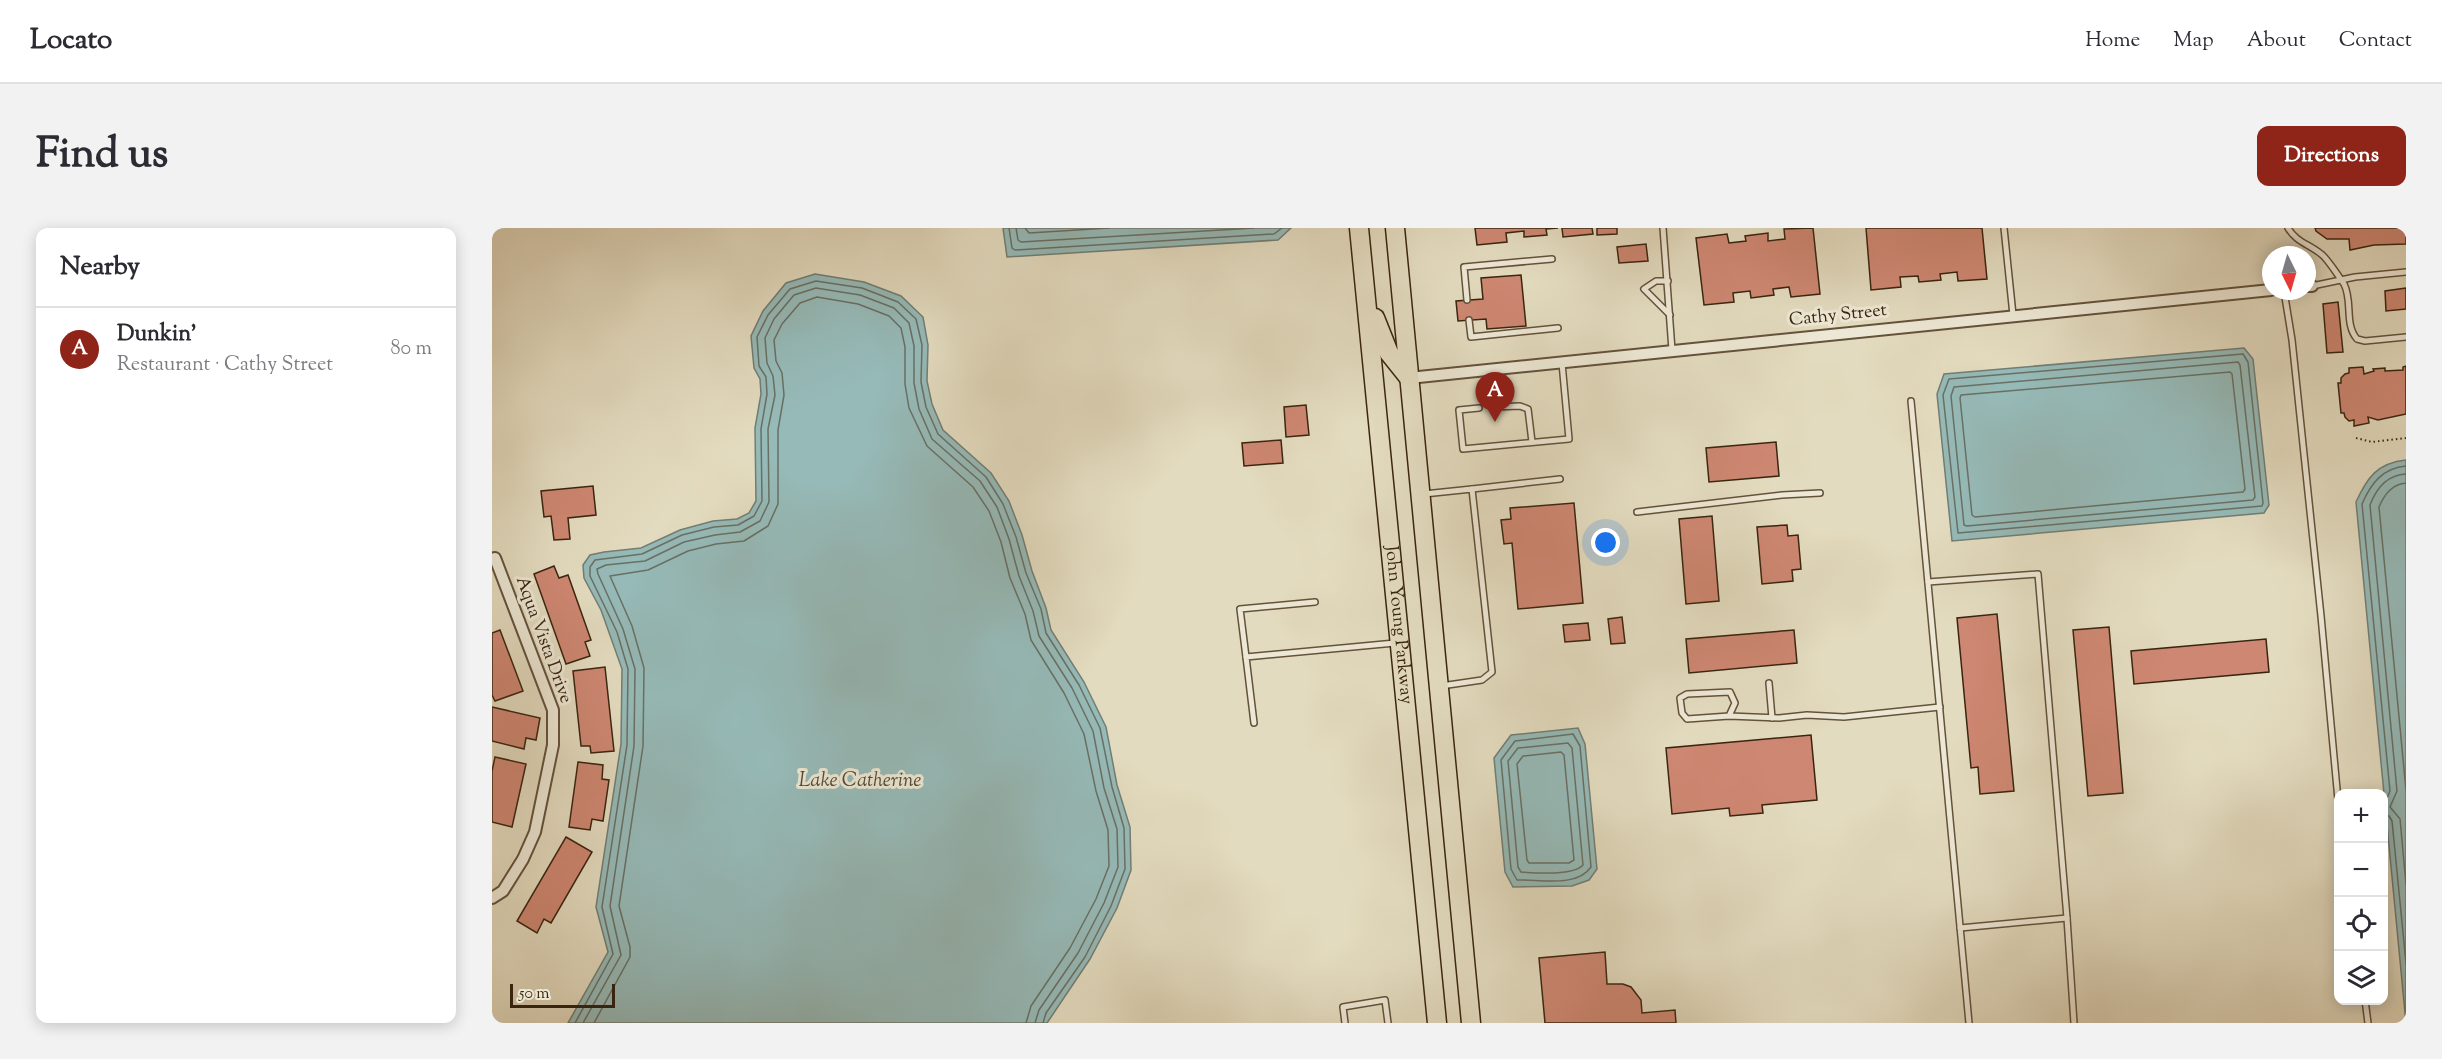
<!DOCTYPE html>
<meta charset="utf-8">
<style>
body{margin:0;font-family:"Sorts Mill Goudy",serif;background:#f2f2f3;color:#2b2b33}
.controls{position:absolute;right:18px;bottom:18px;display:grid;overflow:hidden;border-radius:12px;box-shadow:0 3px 15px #0003}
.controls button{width:54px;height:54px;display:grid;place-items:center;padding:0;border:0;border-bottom:2px solid #e1e1e2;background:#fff;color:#2b2b33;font:30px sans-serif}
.compass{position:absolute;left:1770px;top:18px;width:54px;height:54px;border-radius:50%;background:#fff;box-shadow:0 3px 15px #0003;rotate:175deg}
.scale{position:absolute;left:18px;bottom:15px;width:105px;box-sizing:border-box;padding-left:6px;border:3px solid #39250f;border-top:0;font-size:16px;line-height:21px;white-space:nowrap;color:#39250f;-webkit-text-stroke:4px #ede8d5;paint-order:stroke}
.you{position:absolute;left:1114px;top:315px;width:21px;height:21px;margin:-15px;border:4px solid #fff;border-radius:50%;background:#1a73e8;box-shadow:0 0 0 9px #1a73e833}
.badge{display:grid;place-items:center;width:39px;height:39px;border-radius:50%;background:#8f2418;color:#fff;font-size:20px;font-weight:700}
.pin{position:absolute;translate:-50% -50px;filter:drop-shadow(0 2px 3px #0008)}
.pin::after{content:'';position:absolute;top:32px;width:21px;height:18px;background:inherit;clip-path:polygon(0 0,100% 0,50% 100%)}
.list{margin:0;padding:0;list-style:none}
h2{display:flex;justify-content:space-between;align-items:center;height:78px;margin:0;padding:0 24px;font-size:26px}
h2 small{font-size:20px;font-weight:400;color:#7c7c81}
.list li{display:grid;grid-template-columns:39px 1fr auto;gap:18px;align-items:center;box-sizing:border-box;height:84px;padding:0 24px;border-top:2px solid #e1e1e2}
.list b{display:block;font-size:22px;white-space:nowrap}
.list p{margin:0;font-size:20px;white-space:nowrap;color:#7c7c81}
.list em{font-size:20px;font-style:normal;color:#7c7c81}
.icon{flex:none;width:33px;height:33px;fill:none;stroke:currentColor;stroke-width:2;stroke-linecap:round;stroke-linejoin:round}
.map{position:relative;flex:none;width:1914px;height:795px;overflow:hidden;border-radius:12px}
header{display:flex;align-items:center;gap:36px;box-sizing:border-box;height:84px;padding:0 30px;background:#fff;border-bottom:2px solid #e1e1e2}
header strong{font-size:28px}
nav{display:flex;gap:33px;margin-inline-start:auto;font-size:21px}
.intro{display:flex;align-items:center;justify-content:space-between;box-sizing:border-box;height:144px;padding:0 36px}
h1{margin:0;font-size:42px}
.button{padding:15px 27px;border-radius:12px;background:#8f2418;color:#fff;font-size:21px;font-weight:700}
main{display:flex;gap:36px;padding:0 36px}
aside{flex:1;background:#fff;border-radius:12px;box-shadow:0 3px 15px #0003}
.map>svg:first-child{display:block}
.water{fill:#96bab8;stroke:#717e74;stroke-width:1.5}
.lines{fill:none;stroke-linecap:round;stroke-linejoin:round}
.shore{stroke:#687064;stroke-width:1.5}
.building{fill:#ce8772;stroke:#39250f;stroke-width:1.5}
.service-casing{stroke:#64523b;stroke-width:8}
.minor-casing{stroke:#64523b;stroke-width:14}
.trunk-casing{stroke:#39250f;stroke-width:21}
.path{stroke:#39250f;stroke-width:2;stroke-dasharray:1.5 3;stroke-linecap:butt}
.service{stroke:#ede8d5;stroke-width:5}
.minor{stroke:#ede8d5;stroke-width:10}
.trunk{stroke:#e3dbbf;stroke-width:18}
.labels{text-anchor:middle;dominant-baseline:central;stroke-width:6;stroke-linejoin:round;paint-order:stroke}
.street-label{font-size:18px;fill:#39250f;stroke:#ede8d5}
.water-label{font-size:20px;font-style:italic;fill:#504a39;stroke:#ede8d5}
</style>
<header>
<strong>Locato</strong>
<nav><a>Home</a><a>Map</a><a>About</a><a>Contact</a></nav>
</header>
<div class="intro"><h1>Find us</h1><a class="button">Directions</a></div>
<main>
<aside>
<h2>Nearby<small></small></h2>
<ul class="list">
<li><span class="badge">A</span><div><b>Dunkin'</b><p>Restaurant · Cathy Street</p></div><em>80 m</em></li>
</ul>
</aside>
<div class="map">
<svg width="1914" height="795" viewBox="0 0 1914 795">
<rect width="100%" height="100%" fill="#e3dbbf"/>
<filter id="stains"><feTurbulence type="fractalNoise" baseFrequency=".00333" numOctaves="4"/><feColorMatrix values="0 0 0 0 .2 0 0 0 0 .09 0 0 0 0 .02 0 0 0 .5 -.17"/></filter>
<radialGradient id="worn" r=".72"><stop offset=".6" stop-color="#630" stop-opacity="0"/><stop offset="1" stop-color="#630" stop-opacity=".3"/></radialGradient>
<g class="water">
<path d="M511,0H799L786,12L515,29Z"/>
<path d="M323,46L372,54L409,68L431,89L436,117L435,153L440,176L451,202L499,245L517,273L530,307L540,343L554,380L559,402L592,454L614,499L625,557L638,599L639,642L625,680L598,731L555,795H76L116,724L104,679L129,516L130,441L109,382L92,350L91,337L98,327L112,324L149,320L188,302L221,293L245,291L257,285L264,273L263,200L269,166L268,151L262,140L259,108L271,83L294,55Z"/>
<path d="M1752,120L1761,131L1777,277L1772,285L1460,313L1445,166L1452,146Z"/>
<path d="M1914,232V795L1864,274C1875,250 1885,235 1914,232Z"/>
<path d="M1086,500L1093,516L1105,641L1097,652L1080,658L1021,659L1013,644L1002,530L1019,507Z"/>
</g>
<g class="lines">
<g class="shore">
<path d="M517,0L520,20L523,22L782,6L790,0"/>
<path d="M524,0L526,12L529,14L762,0"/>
<path d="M533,0L537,5L617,0"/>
<path d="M1751,126L1756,134L1771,275L1770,278L1466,305L1451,167L1457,151Z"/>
<path d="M1746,134L1748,137L1763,269L1761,272L1475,298L1472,297L1459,168L1462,159Z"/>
<path d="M1738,144L1740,146L1753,261L1751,264L1483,289L1480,287L1468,170L1469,167Z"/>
<path d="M1914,246C1895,247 1884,261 1878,277L1905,563L1898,579L1908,591L1914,656"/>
<path d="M1914,255C1900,256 1892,267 1887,279L1914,562"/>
<path d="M1081,506L1088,518L1099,639C1085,660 1047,651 1025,652L1019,641L1009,532L1023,513Z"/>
<path d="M1076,515L1080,520L1091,637C1081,648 1044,645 1029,644L1026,639L1016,533L1026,520Z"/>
<path d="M1069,524L1072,527L1082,632L1077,635H1037L1035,632L1025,536L1031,528Z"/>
<path d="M1892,571L1896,568L1898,563L1870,276C1879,255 1891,240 1914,238"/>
<path d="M1892,587L1897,588L1900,593L1914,735"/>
<path d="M83,795L121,726L110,679L135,517L136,441L125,404L98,348V339L103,332L150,326L190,307L222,299L246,297L262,288L270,273L269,201L275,166L274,149L267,138L265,109L276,87L298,61L324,53L370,60L406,74L424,91L430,117L429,154L434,179L446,206L494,249L511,276L524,309L534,345L549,381L554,405L587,457L608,500L620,559L632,600L633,641L619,678L593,729L554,785L551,795"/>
<path d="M91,795L129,727L118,678L142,518L143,441L131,401L106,346L105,341L114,337L153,333L192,314L223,307L248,304L268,293L277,274L276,201L283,167L281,148L275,135L273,110L282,91L302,67L324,60L368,67L402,80L417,95L422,118V155L427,181L440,211L488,253L505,279L517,311L527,348L541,383L547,408L580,460L601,503L612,560L625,601L626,639L612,675L586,725L547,782L543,795"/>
<path d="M102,795L138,729V719L127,678L151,518L152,440L140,398L118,348L156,342L196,323L224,316L252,313L276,298L286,276V202L292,167L290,145L284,133L282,112L290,96L308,75L325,69L366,76L397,88L409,100L413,119V156L417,180L435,218L481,259L497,283L509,314L518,350L533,386L539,412L572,465L592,506L604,563L616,602L617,638L604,671L578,720L539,778L534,795"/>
</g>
</g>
<g class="building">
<path d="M983,0H1066L1054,1L1055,7L1032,9V3L1014,5L1015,14L985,17Z"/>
<path d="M1070,0H1100L1101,6L1071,9Z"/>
<path d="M1105,0H1125V6L1105,7Z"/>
<path d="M1321,0L1328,66L1299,69L1297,59L1281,61L1282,67L1259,70L1258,63L1241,65L1242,74L1212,77L1204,10L1235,6L1237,15L1254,13L1253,8L1276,5V13L1293,11L1292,1Z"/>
<path d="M1374,0H1490L1495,51L1466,53L1465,44L1448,46L1449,52L1427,54L1426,48L1408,49L1409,59L1379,62Z"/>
<path d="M1823,0H1914V16L1882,17L1858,22L1857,11H1835L1824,3Z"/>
<path d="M1154,16L1156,33L1127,35L1125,19Z"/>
<path d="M1029,47L1034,98L995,101L994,91L966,93L964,73L991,71L989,50Z"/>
<path d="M1914,60V81L1894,83L1893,63Z"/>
<path d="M1846,74L1851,124L1835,125L1831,76Z"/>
<path d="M1914,138V186L1886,192L1876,189L1877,195L1862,198V192L1857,193L1853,189L1852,185H1849L1846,155H1849V150L1853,146L1857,145V140L1871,139L1872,146L1882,143L1881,141L1893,140V143L1911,142V139Z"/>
<path d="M814,177L817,207L794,209L792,179Z"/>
<path d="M789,212L791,235L752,238L750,215Z"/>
<path d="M1284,214L1287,248L1217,254L1214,220Z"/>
<path d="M101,258L104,287L76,290L78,311L62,312L59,288L52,289L49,263Z"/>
<path d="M1082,275L1091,375L1026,381L1020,315L1012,316L1009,292L1019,291L1018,280Z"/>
<path d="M1220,288L1227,373L1194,376L1187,291Z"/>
<path d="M1295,297L1296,308L1306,307L1309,341L1300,342L1301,353L1270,356L1265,299Z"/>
<path d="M62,338L67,350L76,347L99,412L93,414L98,428L74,436L42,346Z"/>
<path d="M1505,386L1522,563L1488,566L1486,539L1479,540L1465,390Z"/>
<path d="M1130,389L1133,415L1119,416L1116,391Z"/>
<path d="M1096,395L1098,412L1073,414L1071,397Z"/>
<path d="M1617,399L1631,565L1596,568L1581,402Z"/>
<path d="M8,402L31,463L3,473L0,467V405Z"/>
<path d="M1302,402L1305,435L1197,445L1194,411Z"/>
<path d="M1774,411L1777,444L1642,456L1639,423Z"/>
<path d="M113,439L122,523L99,525L98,518H89L81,443Z"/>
<path d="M0,479L48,490L44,512L34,510L32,521L0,513Z"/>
<path d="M1319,507L1325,572L1270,577L1271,585L1238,588L1237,580L1180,586L1174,520Z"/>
<path d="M3,529L34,536L20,599L0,594V543Z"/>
<path d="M86,534L111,537L110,551L117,552L111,593L100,591L98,602L77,599Z"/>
<path d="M74,609L100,624L59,695L52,691L45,705L25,693Z"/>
<path d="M1113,724L1115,756H1131L1139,759L1149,772L1150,785L1183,782L1184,795H1053L1047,730Z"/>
</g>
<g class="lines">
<defs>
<g id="service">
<path d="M1171,0L1180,122"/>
<path d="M1512,0L1521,87"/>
<path d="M1796,0C1804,14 1817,16 1829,26C1834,29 1848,50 1852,56C1861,73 1852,96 1865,111L1873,113L1914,109"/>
<path d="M1176,53H1164L1152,61L1178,87"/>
<path d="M1820,58L1863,49L1914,44"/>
<path d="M1792,63L1800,112L1829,388L1846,572"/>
<path d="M975,72L972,39L1060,31"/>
<path d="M977,92L979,109L1066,100"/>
<path d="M1419,173L1477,795"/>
<path d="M1002,179L1028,178L1036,181L1040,214"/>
<path d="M987,180L967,182L971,221L1077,211L1070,135"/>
<path d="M980,261L1068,251"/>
<path d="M932,266L980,261L1000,444L990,452L949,458"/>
<path d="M1145,284L1290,267L1328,265"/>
<path d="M1436,354L1546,346L1575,690L1468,700"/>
<path d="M754,429L748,381L823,374"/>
<path d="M1277,455L1280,490"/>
<path d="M1237,488L1243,475L1238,464L1195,466L1188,470L1190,485L1195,491L1237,488L1287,490L1315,487L1352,489L1448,479"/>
<path d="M762,495L754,429L903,415"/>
<path d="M1575,690L1582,795"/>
<path d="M1873,772L1876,795"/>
<path d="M853,795L851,779L893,772L896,795"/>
</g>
<g id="minor">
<path d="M1815,58H1820"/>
<path d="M917,150L1779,62"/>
<path d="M0,331L3,330L61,482V517L43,604L31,631L11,663L0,670"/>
</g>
<g id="trunk">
<path id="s1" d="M867,0L945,795"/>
<path d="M903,0L979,795"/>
<path d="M883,90L897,125L917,150"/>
</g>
</defs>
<use href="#service" class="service-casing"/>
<use href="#minor" class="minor-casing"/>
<use href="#trunk" class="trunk-casing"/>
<path class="path" d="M1864,210L1880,214L1914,210"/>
<use href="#service" class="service"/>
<use href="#minor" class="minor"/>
<use href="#trunk" class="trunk"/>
</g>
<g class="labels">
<g class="street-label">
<text transform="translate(1346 88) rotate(-6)">Cathy Street</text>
<text stroke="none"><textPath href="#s1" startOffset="399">John Young Parkway</textPath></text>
<text transform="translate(51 412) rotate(70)">Aqua Vista Drive</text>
</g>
<g class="water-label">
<text x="368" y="553">Lake Catherine</text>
</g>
</g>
<rect width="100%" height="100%" filter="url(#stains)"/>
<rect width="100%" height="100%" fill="url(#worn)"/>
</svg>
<div class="controls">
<button>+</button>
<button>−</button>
<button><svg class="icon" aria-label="locate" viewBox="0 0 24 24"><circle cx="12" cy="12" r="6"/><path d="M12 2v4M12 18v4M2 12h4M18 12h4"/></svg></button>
<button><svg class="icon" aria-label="layers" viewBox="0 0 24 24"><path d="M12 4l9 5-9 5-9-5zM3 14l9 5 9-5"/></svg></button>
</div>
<svg class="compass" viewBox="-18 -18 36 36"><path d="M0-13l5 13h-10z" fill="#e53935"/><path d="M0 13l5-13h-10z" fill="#7c7c81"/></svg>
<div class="scale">50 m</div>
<div class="you"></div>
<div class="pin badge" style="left:1003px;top:194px">A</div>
</div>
</main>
